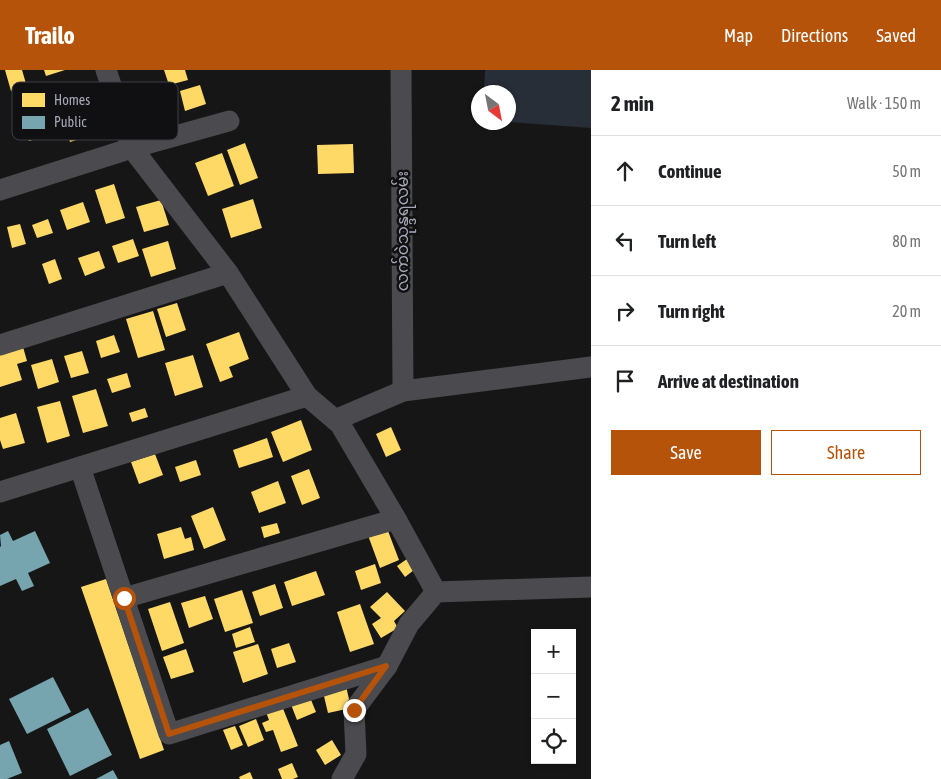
<!DOCTYPE html>
<meta charset="utf-8">
<style>
body{margin:0;font-family:"Asap Condensed","Noto Sans Myanmar",sans-serif;background:#f6f6f6;color:#202124}
.controls{position:absolute;right:15px;bottom:15px;display:grid;overflow:hidden;border-radius:0px;box-shadow:0 1px 4px #0004}
.controls button{width:45px;height:45px;display:grid;place-items:center;padding:0;border:0;border-bottom:1px solid #e0e0e0;background:#fff;color:#202124;font:25px sans-serif}
.compass{position:absolute;left:471px;top:15px;width:45px;height:45px;border-radius:50%;background:#fff;box-shadow:0 1px 4px #0004;rotate:148deg}
.stop{position:absolute;width:15px;height:15px;margin:-11px;border:4px solid #b45309;border-radius:50%;background:#fff}
.stop.end{background:#b45309;border-color:#fff;box-shadow:0 1px 5px #0008}
.list{margin:0;padding:0;list-style:none}
h2{display:flex;justify-content:space-between;align-items:center;height:65px;margin:0;padding:0 20px;font-size:21px}
h2 small{font-size:16px;font-weight:400;color:#757577}
.list li{display:grid;grid-template-columns:32px 1fr auto;gap:15px;align-items:center;box-sizing:border-box;height:70px;padding:0 20px;border-top:1px solid #e0e0e0}
.list b{display:block;font-size:19px;white-space:nowrap}
.list em{font-size:16px;font-style:normal;color:#757577}
.actions{display:flex;gap:10px;padding:15px 20px}
.actions a{flex:1;padding:11px 0;border:1px solid #b45309;border-radius:0px;text-align:center;font-size:18px;color:#b45309}
.actions .main{background:#b45309;color:#fff}
.icon{flex:none;width:28px;height:28px;fill:none;stroke:currentColor;stroke-width:2;stroke-linecap:round;stroke-linejoin:round}
.map{position:relative;flex:none;width:591px;height:709px;overflow:hidden}
header{display:flex;align-items:center;gap:30px;box-sizing:border-box;height:70px;padding:0 25px;background:#b45309;color:#fff}
header strong{font-size:24px}
nav{display:flex;gap:28px;margin-inline-start:auto;font-size:18px}
main{display:flex}
aside{flex:1;background:#fff}
.map>svg:first-child{display:block}
.water{fill:#282e38}
.homes{fill:#ffd966}
.public{fill:#76a5af}
.lines{fill:none;stroke-linecap:round;stroke-linejoin:round}
.minor{stroke:#4a4a4f;stroke-width:21}
.route{stroke:#b45309;stroke-width:6}
.labels{text-anchor:middle;dominant-baseline:central;stroke-width:5;stroke-linejoin:round;paint-order:stroke}
.street-label{font-size:16px;fill:#a6a8b7;stroke:#101012}
.key{fill:#101012;stroke:#3d3e44;stroke-width:1}
.key-label{font-size:14px;fill:#a6a8b7}
</style>
<header>
<strong>Trailo</strong>
<nav><a>Map</a><a>Directions</a><a>Saved</a></nav>
</header>
<main>
<div class="map">
<svg width="591" height="709" viewBox="0 0 591 709">
<rect width="100%" height="100%" fill="#161616"/>
<path class="water" d="M485,0H591V58L509,52L508,22H484Z"/>
<g class="homes">
<path d="M5,0H22L27,17L11,21Z"/>
<path d="M44,0H65L46,6Z"/>
<path d="M164,0H185L188,10L169,15Z"/>
<path d="M200,15L206,34L185,41L180,21Z"/>
<path d="M86,30L96,64L70,72L60,37Z"/>
<path d="M44,33L53,64L29,71L20,40Z"/>
<path d="M245,73L258,108L240,115L227,80Z"/>
<path d="M353,74L354,103L318,104L317,75Z"/>
<path d="M222,83L234,116L208,126L195,93Z"/>
<path d="M114,114L125,148L106,154L95,120Z"/>
<path d="M253,129L262,158L231,168L222,139Z"/>
<path d="M161,130L169,155L144,162L136,137Z"/>
<path d="M83,132L90,152L67,160L60,140Z"/>
<path d="M48,149L53,163L37,168L32,155Z"/>
<path d="M20,154L26,174L12,178L7,157Z"/>
<path d="M133,169L139,186L118,193L112,176Z"/>
<path d="M168,171L176,199L151,207L142,179Z"/>
<path d="M99,181L105,198L85,206L78,188Z"/>
<path d="M55,189L62,209L49,214L42,194Z"/>
<path d="M177,233L186,260L166,267L157,239Z"/>
<path d="M153,241L165,280L138,288L126,249Z"/>
<path d="M239,262L249,289L229,297L233,307L220,312L206,274Z"/>
<path d="M114,265L120,282L101,288L96,271Z"/>
<path d="M23,277L27,291L17,294L22,310L0,317V284Z"/>
<path d="M82,281L89,303L71,308L64,286Z"/>
<path d="M193,285L203,317L175,326L165,293Z"/>
<path d="M52,289L59,312L38,319L31,295Z"/>
<path d="M127,303L131,317L112,323L107,309Z"/>
<path d="M96,319L108,356L83,363L72,326Z"/>
<path d="M60,331L70,366L47,373L37,337Z"/>
<path d="M145,338L148,347L132,352L129,343Z"/>
<path d="M16,343L25,373L3,379L0,370V348Z"/>
<path d="M301,350L312,380L283,392L271,362Z"/>
<path d="M391,357L401,380L386,387L376,364Z"/>
<path d="M267,368L273,387L239,398L233,380Z"/>
<path d="M155,384L163,405L139,414L131,392Z"/>
<path d="M196,390L201,405L180,412L175,397Z"/>
<path d="M309,399L320,428L302,435L291,406Z"/>
<path d="M278,411L286,433L259,443L251,422Z"/>
<path d="M213,437L226,470L204,479L191,446Z"/>
<path d="M277,453L280,463L264,468L261,457Z"/>
<path d="M385,453L399,490L380,498L366,460Z"/>
<path d="M181,457L185,469L191,467L194,480L164,489L157,464Z"/>
<path d="M407,489L414,500L405,507L397,496Z"/>
<path d="M375,494L381,513L361,520L355,501Z"/>
<path d="M316,501L325,525L292,536L284,512Z"/>
<path d="M106,509L164,680L140,689L81,517Z"/>
<path d="M275,514L283,538L260,546L252,522Z"/>
<path d="M242,520L253,553L225,562L214,529Z"/>
<path d="M387,522L405,541L394,551L398,558L381,568L372,554L381,548L370,537Z"/>
<path d="M205,526L213,549L189,558L181,533Z"/>
<path d="M170,532L184,573L162,581L148,539Z"/>
<path d="M360,534L374,574L350,582L337,542Z"/>
<path d="M250,557L255,572L236,578L232,564Z"/>
<path d="M289,573L296,592L277,598L271,579Z"/>
<path d="M258,574L268,604L243,613L233,582Z"/>
<path d="M186,579L194,602L171,609L163,587Z"/>
<path d="M346,616L351,638L328,643L323,622Z"/>
<path d="M309,625L316,642L297,650L290,632Z"/>
<path d="M280,631L298,676L281,682L273,660L266,662L262,653L269,650L264,637Z"/>
<path d="M256,649L264,670L248,677L239,656Z"/>
<path d="M235,656L243,675L231,680L223,660Z"/>
<path d="M332,670L341,685L325,695L316,680Z"/>
<path d="M292,693L298,707L293,709H282L278,699Z"/>
<path d="M250,702L253,709H240L239,707Z"/>
</g>
<g class="public">
<path d="M8,461L13,471L35,461L50,493L28,503L34,516L22,521L16,509L0,516V477L1,476L0,465Z"/>
<path d="M53,607L71,642L27,664L9,629Z"/>
<path d="M88,638L112,685L70,706L47,659Z"/>
<path d="M9,671L22,703L7,709H0V675Z"/>
<path d="M113,700L118,709H96Z"/>
</g>
<g class="lines">
<g class="minor">
<path d="M106,0L132,78L228,203L307,326L340,354L396,449L436,522"/>
<path d="M401,0L403,321"/>
<path d="M0,120L132,78L229,51"/>
<path d="M0,275L228,203"/>
<path d="M335,350L403,321L591,297"/>
<path d="M80,397L169,664L387,596"/>
<path d="M0,422L307,326"/>
<path d="M124,528L396,449"/>
<path d="M342,709L356,684L354,640L387,596L409,554L436,522L591,517"/>
</g>
</g>
<g class="lines">
<path class="route" d="M124,528L169,664L386,596L354,640"/>
</g>
<g class="labels">
<g class="street-label">
<text transform="translate(402 161) rotate(-90)">လက်ဝဲသုန္ဒရလမ်း</text>
</g>
</g>
<rect x="12" y="12" width="166" height="58" rx="8" class="key"/>
<rect x="22" y="23" width="23" height="14" fill="#ffd966"/>
<rect x="22" y="46" width="23" height="13" fill="#76a5af"/>
<g class="key-label">
<text x="54" y="35">Homes</text>
<text x="54" y="57">Public</text>
</g>
</svg>
<div class="controls">
<button>+</button>
<button>−</button>
<button><svg class="icon" aria-label="locate" viewBox="0 0 24 24"><circle cx="12" cy="12" r="6"/><path d="M12 2v4M12 18v4M2 12h4M18 12h4"/></svg></button>
</div>
<svg class="compass" viewBox="-18 -18 36 36"><path d="M0-13l5 13h-10z" fill="#e53935"/><path d="M0 13l5-13h-10z" fill="#757577"/></svg>
<div class="stop" style="left:124px;top:528px"></div>
<div class="stop end" style="left:354px;top:640px"></div>
</div>
<aside>
<h2>2 min<small>Walk · 150 m</small></h2>
<ul class="list">
<li><svg class="icon" aria-label="ahead" viewBox="0 0 24 24"><path d="M12 20V5M6 11l6-6 6 6"/></svg><div><b>Continue</b></div><em>50 m</em></li>
<li><svg class="icon" aria-label="left" viewBox="0 0 24 24"><path d="M17 20v-9H6M10 6l-5 5 5 5"/></svg><div><b>Turn left</b></div><em>80 m</em></li>
<li><svg class="icon" aria-label="right" viewBox="0 0 24 24"><path d="M7 20v-9h11M14 6l5 5-5 5"/></svg><div><b>Turn right</b></div><em>20 m</em></li>
<li><svg class="icon" aria-label="arrive" viewBox="0 0 24 24"><path d="M6 21V4h12l-3 4 3 4H6"/></svg><div><b>Arrive at destination</b></div></li>
</ul>
<div class="actions"><a class="main">Save</a><a>Share</a></div>
</aside>
</main>
